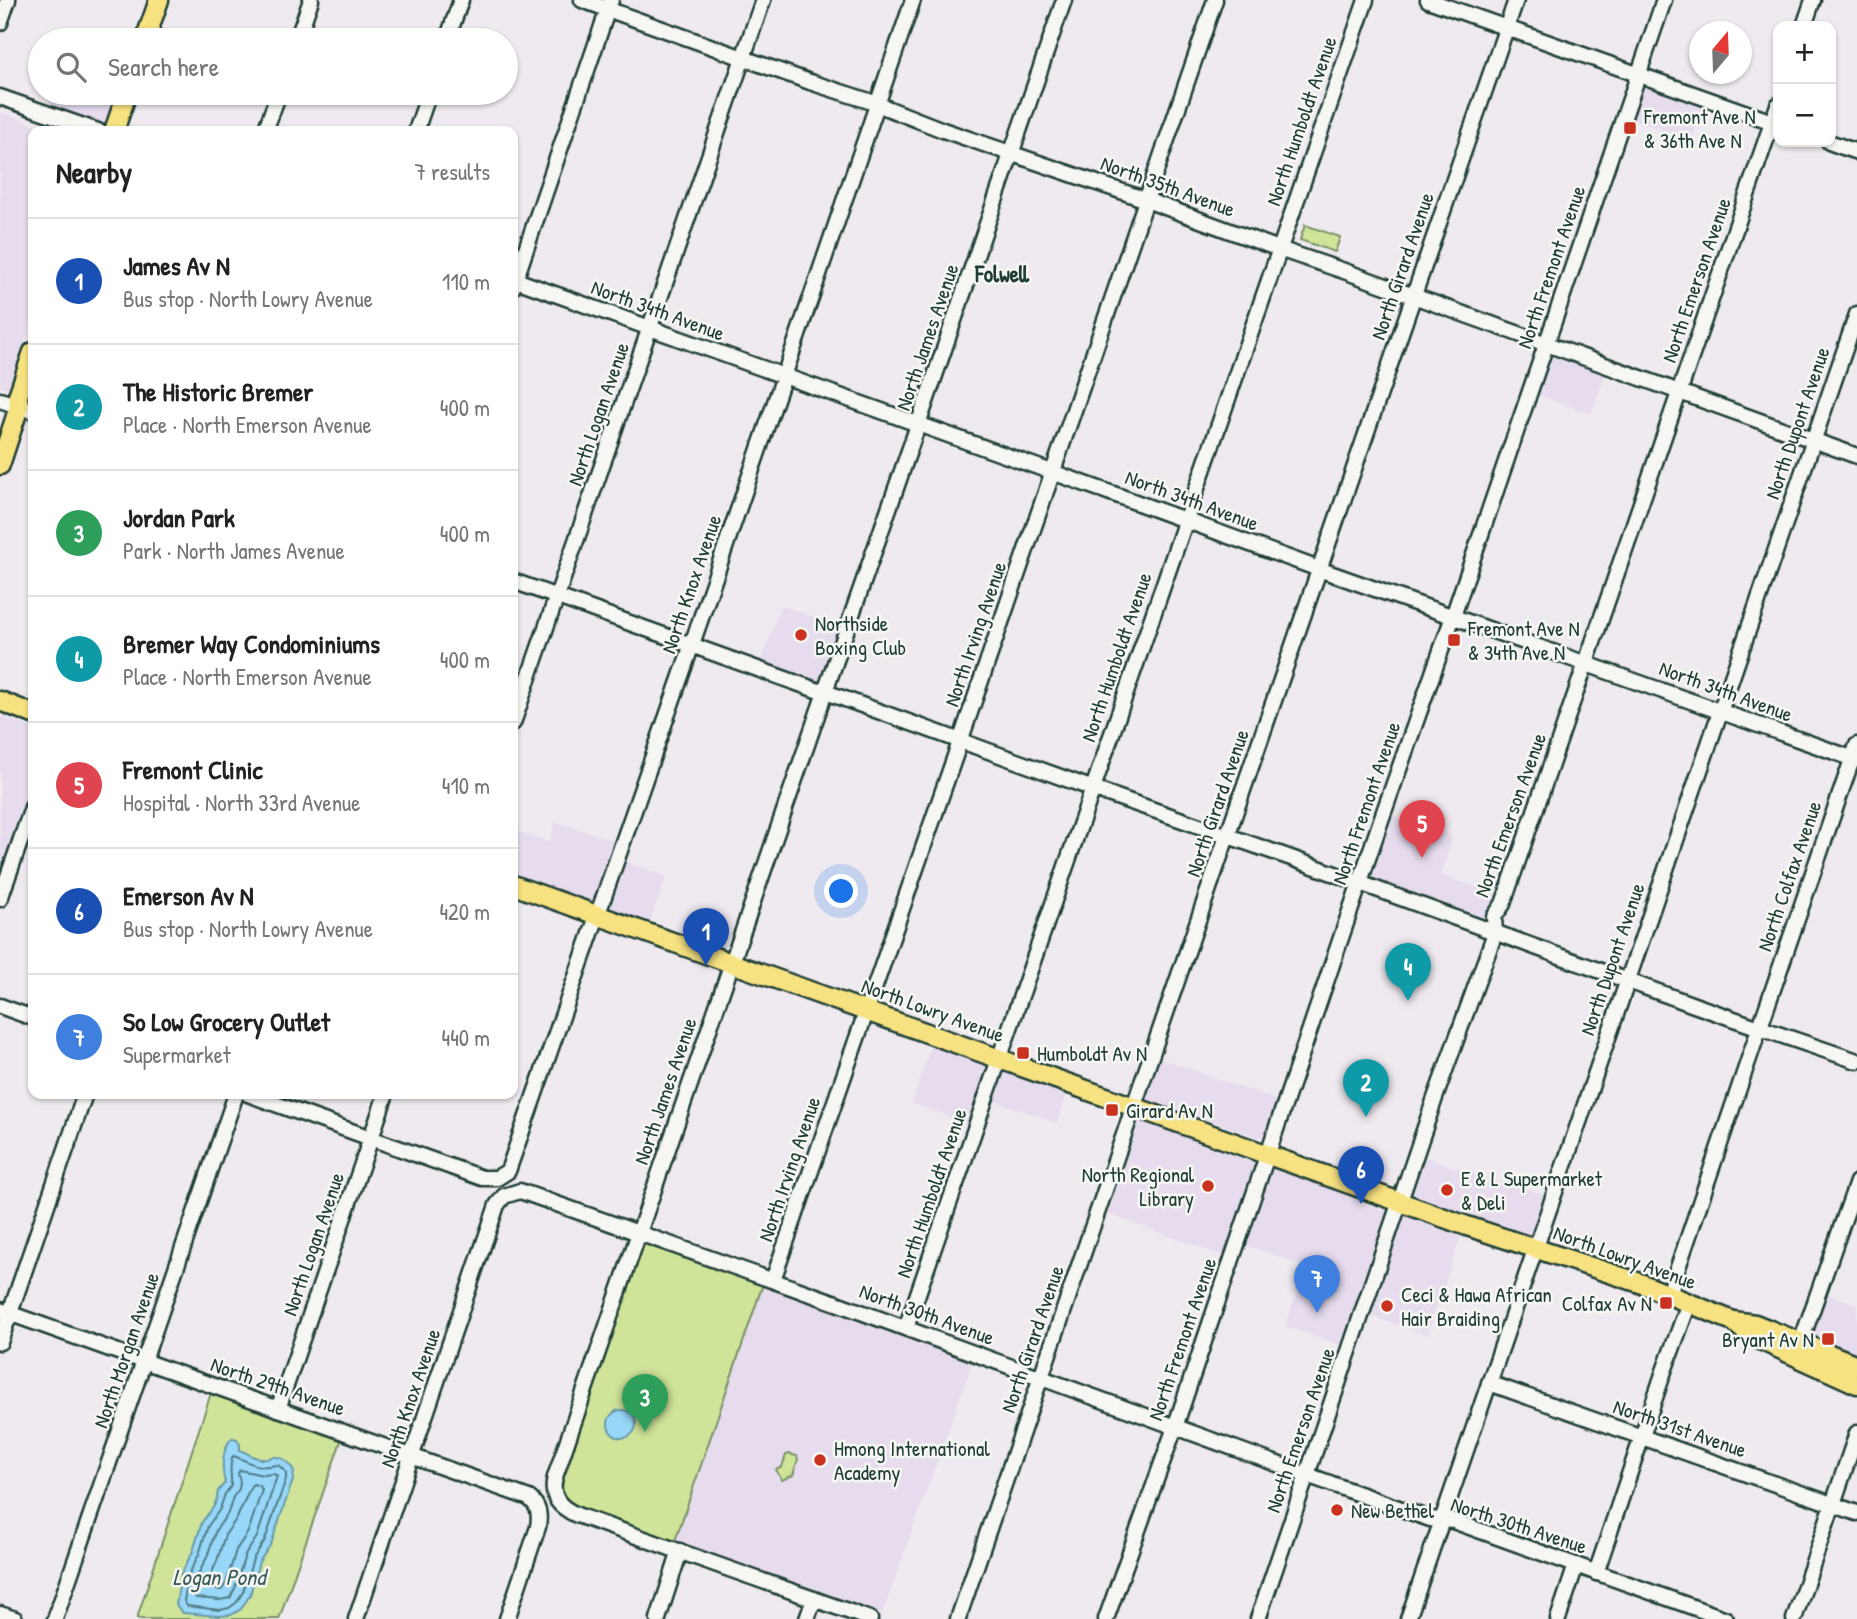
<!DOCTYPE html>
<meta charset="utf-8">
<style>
body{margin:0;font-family:"Patrick Hand",sans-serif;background:#f6f6f6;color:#222}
.controls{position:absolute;right:21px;top:21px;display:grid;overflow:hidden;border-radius:14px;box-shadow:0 2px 5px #0004}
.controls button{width:63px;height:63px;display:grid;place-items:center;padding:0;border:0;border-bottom:2px solid #e0e0e0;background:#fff;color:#222;font:35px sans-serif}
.compass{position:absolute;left:1689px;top:21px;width:63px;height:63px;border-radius:50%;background:#fff;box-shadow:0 2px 5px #0004;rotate:19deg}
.you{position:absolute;left:842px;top:892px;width:24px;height:24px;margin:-18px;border:5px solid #fff;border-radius:50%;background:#1a73e8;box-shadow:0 0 0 10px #1a73e833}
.badge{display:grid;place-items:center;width:46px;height:46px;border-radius:50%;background:#c8321e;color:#fff;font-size:23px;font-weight:700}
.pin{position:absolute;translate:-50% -58px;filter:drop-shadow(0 2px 4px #0008)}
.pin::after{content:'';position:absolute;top:37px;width:24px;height:21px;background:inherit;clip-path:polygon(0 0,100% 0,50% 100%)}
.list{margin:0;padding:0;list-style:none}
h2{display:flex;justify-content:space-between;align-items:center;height:91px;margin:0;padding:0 28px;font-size:30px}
h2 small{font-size:23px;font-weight:400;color:#767676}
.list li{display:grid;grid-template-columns:46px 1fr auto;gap:21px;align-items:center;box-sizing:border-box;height:126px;padding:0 28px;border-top:2px solid #e0e0e0}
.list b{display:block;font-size:26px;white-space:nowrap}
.list p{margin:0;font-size:23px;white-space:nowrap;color:#767676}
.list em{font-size:23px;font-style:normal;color:#767676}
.icon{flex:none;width:38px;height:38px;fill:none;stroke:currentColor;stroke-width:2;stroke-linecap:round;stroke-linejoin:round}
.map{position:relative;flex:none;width:1857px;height:1619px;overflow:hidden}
.search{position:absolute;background:#fff;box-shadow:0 2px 5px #0004;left:28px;top:28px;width:490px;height:77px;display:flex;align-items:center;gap:18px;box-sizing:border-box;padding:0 24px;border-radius:38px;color:#767676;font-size:26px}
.panel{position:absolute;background:#fff;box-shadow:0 2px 5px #0004;left:28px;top:126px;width:490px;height:973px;border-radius:14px}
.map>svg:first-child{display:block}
.built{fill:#e6dcee}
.green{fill:#cfe499;stroke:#779066;stroke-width:2}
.water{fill:#98d7f9;stroke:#6899aa;stroke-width:2}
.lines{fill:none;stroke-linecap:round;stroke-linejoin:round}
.shore{stroke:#4f7b83;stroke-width:2}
.minor-casing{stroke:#1f3d34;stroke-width:19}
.major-casing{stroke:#1f3d34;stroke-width:23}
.minor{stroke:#f6f6f2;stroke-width:14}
.major{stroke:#f7e281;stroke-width:18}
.poi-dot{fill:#c8321e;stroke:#f6f6f2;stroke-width:2.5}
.labels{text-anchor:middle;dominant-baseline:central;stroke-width:5;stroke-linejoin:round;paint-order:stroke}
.poi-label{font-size:21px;fill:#1f3d34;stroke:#f6f6f2;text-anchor:start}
.street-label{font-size:21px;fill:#1f3d34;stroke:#f6f6f2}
.neighbourhood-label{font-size:23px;font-weight:bold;fill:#1f3d34;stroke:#f6f6f2}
.water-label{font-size:23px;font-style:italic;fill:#375c5b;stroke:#f6f6f2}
</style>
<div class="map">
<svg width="1857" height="1619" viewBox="0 0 1857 1619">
<rect width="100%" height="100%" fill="#efeaf0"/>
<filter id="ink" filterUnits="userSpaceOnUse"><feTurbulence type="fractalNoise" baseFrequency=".0143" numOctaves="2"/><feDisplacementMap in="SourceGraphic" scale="14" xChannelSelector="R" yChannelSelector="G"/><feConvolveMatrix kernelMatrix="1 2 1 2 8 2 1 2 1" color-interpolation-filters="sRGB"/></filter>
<g filter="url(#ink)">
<g class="built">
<path d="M1643,82L1704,102L1692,140L1631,119L1637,102L1638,90Z"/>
<path d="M52,93H98L115,99L105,124L48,106Z"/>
<path d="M0,112L53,131H33V318L9,389L0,386Z"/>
<path d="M1552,352L1607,370L1591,414L1536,395L1545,369L1546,360Z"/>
<path d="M781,605L840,626L821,681H816L761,662Z"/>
<path d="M0,716L33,728V784L1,878H0Z"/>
<path d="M1393,815L1453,837L1441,875L1498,895L1490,918L1484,920L1374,879L1372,873Z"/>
<path d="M556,821L615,841L597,897L593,902H586L521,878L513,874V830L549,842Z"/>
<path d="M622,860L666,876L649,925L612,912L608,907Z"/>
<path d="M932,1042L978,1059L986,1066L987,1071L969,1124L912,1103Z"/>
<path d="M1156,1057L1277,1100L1265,1135L1262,1137H1258L1208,1120L1147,1104L1144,1100V1093Z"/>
<path d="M1007,1070L1068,1091L1057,1123L992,1100L1001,1075Z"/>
<path d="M1139,1118L1144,1119L1250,1162L1254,1165V1171L1224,1256L1103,1212L1135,1120Z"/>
<path d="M1422,1156L1510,1186L1511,1183L1545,1195L1532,1234L1527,1236L1522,1235L1415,1197L1411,1194V1189Z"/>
<path d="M1272,1167L1389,1212L1343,1346L1285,1326L1306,1266L1243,1244Z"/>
<path d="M1406,1216L1461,1237L1427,1335L1368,1315L1385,1269V1257L1399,1219Z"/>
<path d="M763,1284L973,1361L882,1615L675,1541Z"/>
<path d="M1826,1293L1857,1304V1356L1816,1342L1813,1338V1328Z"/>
</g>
<g class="green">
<path d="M1305,225L1340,237L1335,252L1300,240Z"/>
<path d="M645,1243L763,1284L675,1541L569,1504L563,1498L559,1486L638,1246Z"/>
<path d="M212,1390L342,1438L279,1619H141L137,1618Z"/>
<path d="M789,1454L797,1456L798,1459L793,1475L782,1480L776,1470L782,1467L786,1455Z"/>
</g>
<g class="water">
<circle cx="622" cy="1424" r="14"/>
<path d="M232,1438L237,1439L240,1445V1450C248,1453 254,1459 263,1459C274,1460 264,1457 275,1457C284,1457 290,1464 294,1471L293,1480L271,1544L259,1562L250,1595L241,1609L231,1615L219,1616L183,1613L176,1605L181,1574L193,1551L202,1522L214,1506L217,1498L218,1491L225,1483C221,1469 222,1448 232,1438Z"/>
</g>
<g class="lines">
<g class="shore">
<path d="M233,1456C242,1458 250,1465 261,1466C267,1467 272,1465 278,1465L286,1472V1479L265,1540L253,1559L243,1592L236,1603L229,1608L220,1610L187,1606L184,1601L188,1576L199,1554L208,1526L220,1509L225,1494L231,1486C232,1475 228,1466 233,1456Z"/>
<path d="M240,1470L263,1475L274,1474L277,1476L257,1537L245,1555L235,1588L230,1598L220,1600L196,1598L194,1594L196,1579L207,1557L216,1530L228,1513L233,1497L239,1489L240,1482L238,1473Z"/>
<path d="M253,1484L260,1486L262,1490L248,1532L236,1550L226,1584L221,1590L208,1588L206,1586L217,1561L225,1535L237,1518L251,1486Z"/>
</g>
<defs>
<g id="minor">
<path d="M582,0L810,82L869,101L943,130L1138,197L1279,249L1347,272L1857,456"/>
<path d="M1428,0L1778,124"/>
<path d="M0,23L8,0"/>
<path d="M1804,26L1813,0"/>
<path d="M297,40L311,0"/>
<path d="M447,40L461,0"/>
<path d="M0,97L98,131"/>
<path d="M265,131L279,93"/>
<path d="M416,131L429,93"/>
<path d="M1829,142L1857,152"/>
<path d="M513,279L1119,496L1327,572L1857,760"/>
<path d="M513,287L611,0"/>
<path d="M0,400L33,411"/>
<path d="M513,581L819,691"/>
<path d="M827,686L918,425L1064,0"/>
<path d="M831,694L1102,792L1294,859L1694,1005L1754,1026"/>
<path d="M823,698L555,1477C550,1497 559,1507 577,1515L870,1619"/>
<path d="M513,723L763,0"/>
<path d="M0,899L33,805"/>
<path d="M0,1006L33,1018"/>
<path d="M1762,1021L1857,745"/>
<path d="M1766,1030L1857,1061"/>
<path d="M248,1094L482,1178H497L508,1171L689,653L913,0"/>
<path d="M773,1280L963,733L1215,0"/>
<path d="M1669,1294L1758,1032"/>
<path d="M0,1310L529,1498C539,1506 540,1514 538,1527L507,1619"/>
<path d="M906,1328L1366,0"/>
<path d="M0,1342L85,1094"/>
<path d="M1801,1342L1857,1182"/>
<path d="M1489,1383L1857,1513"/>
<path d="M278,1409L386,1094"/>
<path d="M1596,1573L1664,1371L1689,1303"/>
<path d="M0,1614L15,1619"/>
<path d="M55,1619L236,1094"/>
<path d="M356,1619L497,1205L504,1196L520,1191L839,1304L1373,1499L1430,1519L1453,1521L1726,1619"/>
<path d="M658,1619L680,1551"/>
<path d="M807,1619L814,1599"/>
<path d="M958,1619L1129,1120L1516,0"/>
<path d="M1106,1619L1175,1427L1380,823L1450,625L1664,0"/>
<path d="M1258,1619L1435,1098L1495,933L1494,917L1503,904L1778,105"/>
<path d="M1408,1619L1857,314"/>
<path d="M1558,1619L1576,1565"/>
<path d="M1794,1619L1857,1433"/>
</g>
<g id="major">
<path d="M145,40L159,0"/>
<path d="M114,131L127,93"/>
<path d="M0,465L16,416L19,406L18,396L33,352"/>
<path d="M0,701L33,714"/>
<path d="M513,885L1467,1226L1640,1283L1733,1321L1755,1324L1857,1365"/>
<path d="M1733,1321L1749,1335L1857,1384"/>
</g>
</defs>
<use href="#minor" class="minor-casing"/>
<use href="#major" class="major-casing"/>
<use href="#minor" class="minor"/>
<use href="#major" class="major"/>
</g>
</g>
<g class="poi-dot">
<rect x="1623" y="121" width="14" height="14" rx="3.5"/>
<circle cx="801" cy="635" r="7"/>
<rect x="1447" y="633" width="14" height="14" rx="3.5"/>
<rect x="1016" y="1046" width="14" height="14" rx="3.5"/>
<rect x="1105" y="1103" width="14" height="14" rx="3.5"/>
<circle cx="1208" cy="1186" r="7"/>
<circle cx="1447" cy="1190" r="7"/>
<rect x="1659" y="1296" width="14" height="14" rx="3.5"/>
<circle cx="1387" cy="1306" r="7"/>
<rect x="1821" y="1332" width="14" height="14" rx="3.5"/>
<circle cx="820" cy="1460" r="7"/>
<circle cx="1337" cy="1510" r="7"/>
</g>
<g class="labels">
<g class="poi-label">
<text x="1644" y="116">Fremont Ave N<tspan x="1644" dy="24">&amp; 36th Ave N</tspan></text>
<text x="815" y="623">Northside<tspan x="815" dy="24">Boxing Club</tspan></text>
<text x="1468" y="628">Fremont Ave N<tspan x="1468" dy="24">&amp; 34th Ave N</tspan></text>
<text x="1037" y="1053">Humboldt Av N</text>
<text x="1126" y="1110">Girard Av N</text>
<text x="1194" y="1174" text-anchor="end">North Regional<tspan x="1194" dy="24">Library</tspan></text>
<text x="1461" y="1178">E &amp; L Supermarket<tspan x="1461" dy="24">&amp; Deli</tspan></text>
<text x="1401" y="1294">Ceci &amp; Hawa African<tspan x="1401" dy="24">Hair Braiding</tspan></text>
<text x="1652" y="1303" text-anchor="end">Colfax Av N</text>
<text x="1814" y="1339" text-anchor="end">Bryant Av N</text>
<text x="834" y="1448">Hmong International<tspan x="834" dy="24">Academy</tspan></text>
<text x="1351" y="1510">New Bethel</text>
</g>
<g class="street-label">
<text transform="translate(1301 121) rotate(-71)">North Humboldt Avenue</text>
<text transform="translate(1168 186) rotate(20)">North 35th Avenue</text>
<text transform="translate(1402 266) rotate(-71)">North Girard Avenue</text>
<text transform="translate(1551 267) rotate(-71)">North Fremont Avenue</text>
<text transform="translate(1696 280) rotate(-71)">North Emerson Avenue</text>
<text transform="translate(658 310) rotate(20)">North 34th Avenue</text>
<text transform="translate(927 337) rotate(-71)">North James Avenue</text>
<text transform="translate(598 414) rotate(-71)">North Logan Avenue</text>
<text transform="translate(1797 423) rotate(-71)">North Dupont Avenue</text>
<text transform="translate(1192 500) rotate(20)">North 34th Avenue</text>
<text transform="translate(691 584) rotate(-71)">North Knox Avenue</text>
<text transform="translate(975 634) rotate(-71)">North Irving Avenue</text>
<text transform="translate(1116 657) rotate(-71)">North Humboldt Avenue</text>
<text transform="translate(1726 691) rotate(20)">North 34th Avenue</text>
<text transform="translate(1217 803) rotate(-71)">North Girard Avenue</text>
<text transform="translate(1366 803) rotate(-71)">North Fremont Avenue</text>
<text transform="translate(1510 815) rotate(-70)">North Emerson Avenue</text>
<text transform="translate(1789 876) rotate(-71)">North Colfax Avenue</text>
<text transform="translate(1612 959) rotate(-71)">North Dupont Avenue</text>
<text transform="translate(933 1010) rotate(20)">North Lowry Avenue</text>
<text transform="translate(665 1091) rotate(-71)">North James Avenue</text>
<text transform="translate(789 1169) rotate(-71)">North Irving Avenue</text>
<text transform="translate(931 1193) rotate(-71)">North Humboldt Avenue</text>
<text transform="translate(313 1244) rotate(-71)">North Logan Avenue</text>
<text transform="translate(1625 1257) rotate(20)">North Lowry Avenue</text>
<text transform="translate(927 1314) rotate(20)">North 30th Avenue</text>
<text transform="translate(1032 1339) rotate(-71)">North Girard Avenue</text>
<text transform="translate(1182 1339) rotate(-71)">North Fremont Avenue</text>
<text transform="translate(126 1350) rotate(-71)">North Morgan Avenue</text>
<text transform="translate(278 1386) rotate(19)">North 29th Avenue</text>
<text transform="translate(410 1398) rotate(-71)">North Knox Avenue</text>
<text transform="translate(1680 1428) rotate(19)">North 31st Avenue</text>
<text transform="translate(1300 1430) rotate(-71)">North Emerson Avenue</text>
<text transform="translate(1519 1525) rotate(18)">North 30th Avenue</text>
</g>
<g class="neighbourhood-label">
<text x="1002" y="273">Folwell</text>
</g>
<g class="water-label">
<text x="219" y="1576">Logan Pond</text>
</g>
</g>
</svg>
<div class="controls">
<button>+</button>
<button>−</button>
</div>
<svg class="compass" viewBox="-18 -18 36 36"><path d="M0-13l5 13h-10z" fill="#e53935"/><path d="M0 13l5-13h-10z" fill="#767676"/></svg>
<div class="you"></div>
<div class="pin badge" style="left:706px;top:966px;background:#1a4fb4">1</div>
<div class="pin badge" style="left:1366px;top:1117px;background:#0f9aa8">2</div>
<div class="pin badge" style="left:645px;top:1432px;background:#2e9e5b">3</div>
<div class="pin badge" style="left:1408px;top:1001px;background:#0f9aa8">4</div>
<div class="pin badge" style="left:1422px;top:858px;background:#e0444e">5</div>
<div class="pin badge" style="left:1361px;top:1204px;background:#1a4fb4">6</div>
<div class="pin badge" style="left:1317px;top:1313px;background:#3f7fe0">7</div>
<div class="search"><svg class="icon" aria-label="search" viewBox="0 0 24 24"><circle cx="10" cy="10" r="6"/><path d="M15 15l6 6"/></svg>Search here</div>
<section class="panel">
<h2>Nearby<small>7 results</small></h2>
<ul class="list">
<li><span class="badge" style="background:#1a4fb4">1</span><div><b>James Av N</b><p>Bus stop · North Lowry Avenue</p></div><em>110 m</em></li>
<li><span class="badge" style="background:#0f9aa8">2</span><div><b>The Historic Bremer</b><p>Place · North Emerson Avenue</p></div><em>400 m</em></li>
<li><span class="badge" style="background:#2e9e5b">3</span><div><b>Jordan Park</b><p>Park · North James Avenue</p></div><em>400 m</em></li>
<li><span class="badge" style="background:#0f9aa8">4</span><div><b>Bremer Way Condominiums</b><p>Place · North Emerson Avenue</p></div><em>400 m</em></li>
<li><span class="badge" style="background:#e0444e">5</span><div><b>Fremont Clinic</b><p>Hospital · North 33rd Avenue</p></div><em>410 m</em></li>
<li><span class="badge" style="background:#1a4fb4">6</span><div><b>Emerson Av N</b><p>Bus stop · North Lowry Avenue</p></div><em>420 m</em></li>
<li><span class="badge" style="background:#3f7fe0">7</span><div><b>So Low Grocery Outlet</b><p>Supermarket</p></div><em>440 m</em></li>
</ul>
</section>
</div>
